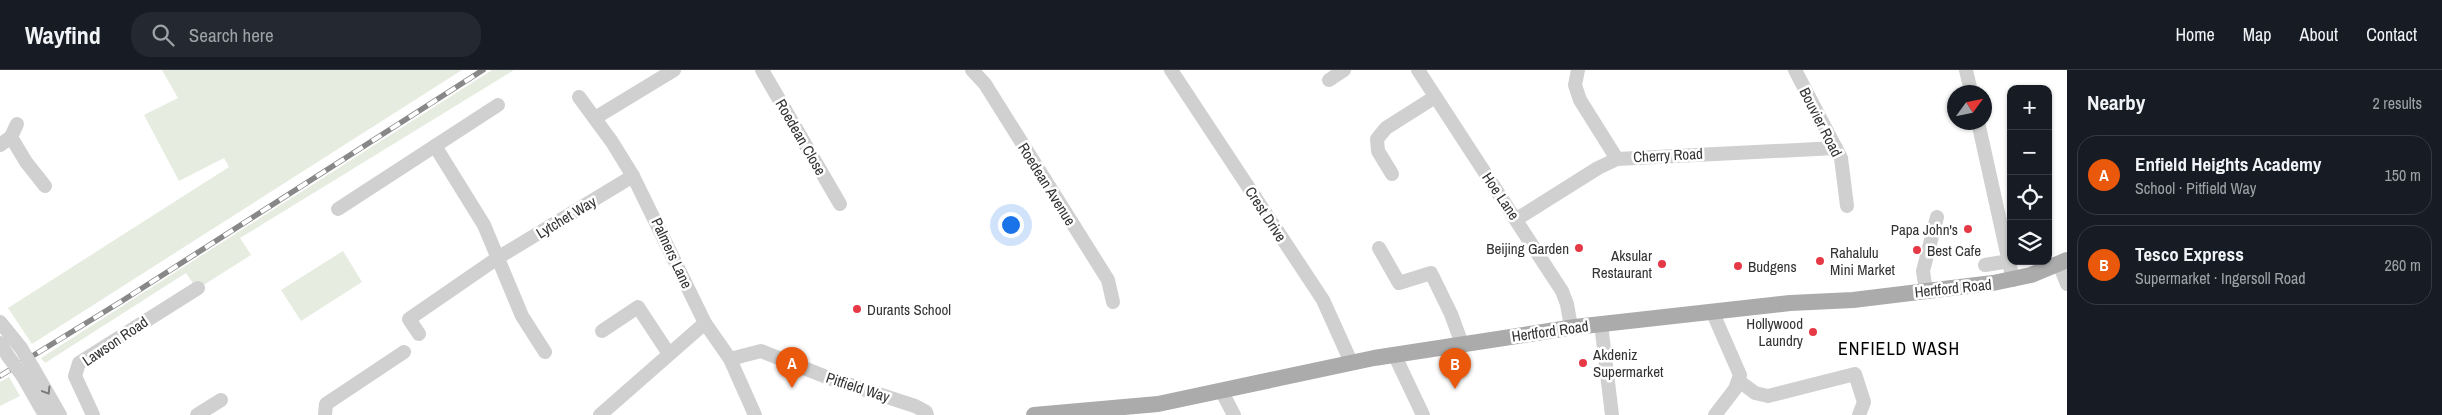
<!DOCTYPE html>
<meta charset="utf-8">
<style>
body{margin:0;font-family:"Archivo Narrow",sans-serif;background:#242831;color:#f1f3f6}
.controls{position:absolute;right:15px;top:15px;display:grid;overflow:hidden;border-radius:10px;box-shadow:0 1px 4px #0004}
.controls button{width:45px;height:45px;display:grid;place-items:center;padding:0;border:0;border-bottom:1px solid #363941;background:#171b24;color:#f1f3f6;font:25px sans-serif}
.compass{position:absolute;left:1947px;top:15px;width:45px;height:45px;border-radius:50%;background:#171b24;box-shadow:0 1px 4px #0004;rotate:57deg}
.you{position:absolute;left:1010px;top:154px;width:18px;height:18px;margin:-12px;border:4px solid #fff;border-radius:50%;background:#1a73e8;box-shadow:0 0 0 8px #1a73e833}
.badge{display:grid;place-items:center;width:32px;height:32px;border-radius:50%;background:#ea580c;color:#fff;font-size:16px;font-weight:700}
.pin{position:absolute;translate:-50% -41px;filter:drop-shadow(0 1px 2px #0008)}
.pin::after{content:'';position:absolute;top:26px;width:18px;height:15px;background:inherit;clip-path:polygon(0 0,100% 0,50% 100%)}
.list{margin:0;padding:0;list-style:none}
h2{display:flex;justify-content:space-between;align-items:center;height:65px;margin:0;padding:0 20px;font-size:21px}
h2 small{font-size:16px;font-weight:400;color:#9ea1a6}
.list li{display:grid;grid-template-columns:32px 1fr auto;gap:15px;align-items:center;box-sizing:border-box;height:80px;margin:0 10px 10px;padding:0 10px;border:1px solid #363941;border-radius:20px}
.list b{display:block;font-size:19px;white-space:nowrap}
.list p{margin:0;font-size:16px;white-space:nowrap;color:#9ea1a6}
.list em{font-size:16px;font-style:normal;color:#9ea1a6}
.icon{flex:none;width:28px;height:28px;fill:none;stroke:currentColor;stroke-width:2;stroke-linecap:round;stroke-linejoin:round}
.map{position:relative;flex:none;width:2067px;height:345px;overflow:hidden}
header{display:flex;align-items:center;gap:30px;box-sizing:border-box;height:70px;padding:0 25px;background:#171b24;border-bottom:1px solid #363941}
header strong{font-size:24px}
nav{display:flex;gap:28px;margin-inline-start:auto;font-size:18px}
.search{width:350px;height:45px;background:#242831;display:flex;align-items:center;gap:12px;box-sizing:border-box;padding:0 18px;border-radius:20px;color:#9ea1a6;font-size:19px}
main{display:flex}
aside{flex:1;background:#171b24}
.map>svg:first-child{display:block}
.green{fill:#e6ecdf}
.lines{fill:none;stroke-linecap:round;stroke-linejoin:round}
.minor{stroke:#d0d0d0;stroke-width:14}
.major{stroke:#ababab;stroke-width:16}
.rail-casing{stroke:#888;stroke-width:5.5}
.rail{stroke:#fff;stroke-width:4;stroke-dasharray:11;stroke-linecap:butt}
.minor-bridge{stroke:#d0d0d0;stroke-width:14}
.oneway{stroke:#7a7a7a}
.poi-dot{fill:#e63946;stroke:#fff;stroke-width:2}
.labels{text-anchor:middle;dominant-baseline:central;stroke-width:5;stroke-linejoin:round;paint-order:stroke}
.street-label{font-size:15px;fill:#333;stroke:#fff}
.poi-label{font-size:15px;fill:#333;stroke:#fff;text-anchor:start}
.quarter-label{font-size:18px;letter-spacing:1px;fill:#000;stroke:#fff}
</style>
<header>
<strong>Wayfind</strong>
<div class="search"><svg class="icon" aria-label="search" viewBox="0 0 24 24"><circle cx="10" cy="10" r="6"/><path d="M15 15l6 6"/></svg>Search here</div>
<nav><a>Home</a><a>Map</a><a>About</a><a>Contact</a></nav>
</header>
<main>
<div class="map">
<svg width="2067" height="345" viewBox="0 0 2067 345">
<rect width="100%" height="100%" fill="#fff"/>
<g class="green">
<path d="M162,0H462L32,274L8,238L229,97L224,88L179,111L144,45L178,28Z"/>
<path d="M492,0H514L240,168L251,185L202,216L194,215L186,203L45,293L41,288Z"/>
<path d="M343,181L362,212L301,251L281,220Z"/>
<path d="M9,307L20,326L0,336V312Z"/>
</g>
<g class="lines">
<g class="minor">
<path d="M762,0L840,134"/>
<path d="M972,0L985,14L1108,210L1113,232"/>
<path d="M1171,0L1323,230L1351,292"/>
<path d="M1418,0L1562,221L1567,234L1571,257"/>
<path d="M1578,0L1575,15L1580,30L1617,89"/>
<path d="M1795,0L1841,88L1847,136"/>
<path d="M1966,0L1971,22"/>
<path d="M1329,10L1344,0"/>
<path d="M579,27L612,72L633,106L705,253L730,289L755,345"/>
<path d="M595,48L674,0"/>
<path d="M1978,52L2013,210"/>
<path d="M11,67L17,54"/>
<path d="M0,75L11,67L26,92L45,116"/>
<path d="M435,76L484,155L522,246L545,282"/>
<path d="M1392,104L1378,81L1377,69L1386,58L1435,27"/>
<path d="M338,139L498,35"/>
<path d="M1517,149L1598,98L1617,89L1836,78"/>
<path d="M1379,178L1399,213L1431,203L1451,244L1462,274"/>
<path d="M2059,194L2067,214"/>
<path d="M1985,195L2009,191"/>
<path d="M1926,221L1923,201L1937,147"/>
<path d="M1712,241L1740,305L1735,319L1715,345"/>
<path d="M0,252L21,278"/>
<path d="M1601,254L1612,345"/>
<path d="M602,261L638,237L669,284"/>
<path d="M419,264L409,249L499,187L633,106"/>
<path d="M0,273L8,286"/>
<path d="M1394,284L1423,345"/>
<path d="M730,289L761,281L829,308L915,336L926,342L927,345"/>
<path d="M33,298L60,345"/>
<path d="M22,305L45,345"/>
<path d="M1739,311L1755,323L1768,326L1855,304L1864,332L1859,345"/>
<path d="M1222,322L1234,345"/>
<path d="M93,345L75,306L79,293L198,218"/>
<path d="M197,345L221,330"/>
<path d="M325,345L326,334L404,282"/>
<path d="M600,345L705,253"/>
</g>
<path class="major" d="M1034,345L1158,334L1374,288L1575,257L1790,233L1853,230L1993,213L2031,205L2067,190"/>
<defs>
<path id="rail" d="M0,306L122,231L483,0"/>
</defs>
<use href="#rail" class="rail-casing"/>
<use href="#rail" class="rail"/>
<g class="minor-bridge">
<path d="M21,278L33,298"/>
<path d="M8,286L22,305"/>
</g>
</g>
<defs><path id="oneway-chevron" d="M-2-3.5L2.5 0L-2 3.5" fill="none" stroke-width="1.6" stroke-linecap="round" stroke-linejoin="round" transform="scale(1.25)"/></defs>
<use class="oneway" href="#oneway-chevron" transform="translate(47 321) rotate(59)"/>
<g class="poi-dot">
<circle cx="1968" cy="159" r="5"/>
<circle cx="1579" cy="178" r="5"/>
<circle cx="1917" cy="180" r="5"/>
<circle cx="1820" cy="191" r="5"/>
<circle cx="1662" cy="194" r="5"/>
<circle cx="1738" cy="196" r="5"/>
<circle cx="857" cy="239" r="5"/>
<circle cx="1813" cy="262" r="5"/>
<circle cx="1583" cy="293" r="5"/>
</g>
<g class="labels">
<g class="street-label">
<text transform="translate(1821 52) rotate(63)">Bouvier Road</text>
<text transform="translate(801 67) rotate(60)">Roedean Close</text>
<text transform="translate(1668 85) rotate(-3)">Cherry Road</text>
<text transform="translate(1047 114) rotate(58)">Roedean Avenue</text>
<text transform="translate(1501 126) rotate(56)">Hoe Lane</text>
<text transform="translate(1266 144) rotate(57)">Crest Drive</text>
<text transform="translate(566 147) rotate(-31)">Lytchet Way</text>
<text transform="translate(672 183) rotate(65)">Palmers Lane</text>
<text transform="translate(1953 218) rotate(-6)">Hertford Road</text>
<text transform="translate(1550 261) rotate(-8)">Hertford Road</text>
<text transform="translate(115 271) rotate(-34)">Lawson Road</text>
<text transform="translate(858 317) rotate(18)">Pitfield Way</text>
</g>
<g class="poi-label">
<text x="1958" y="159" text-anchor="end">Papa John's</text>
<text x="1569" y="178" text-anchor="end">Beijing Garden</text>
<text x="1927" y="180">Best Cafe</text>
<text x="1830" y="182">Rahalulu<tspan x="1830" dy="17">Mini Market</tspan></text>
<text x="1652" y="185" text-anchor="end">Aksular<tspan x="1652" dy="17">Restaurant</tspan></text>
<text x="1748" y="196">Budgens</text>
<text x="867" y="239">Durants School</text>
<text x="1803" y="253" text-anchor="end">Hollywood<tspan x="1803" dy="17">Laundry</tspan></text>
<text x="1593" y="284">Akdeniz<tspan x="1593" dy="17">Supermarket</tspan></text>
</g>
<g class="quarter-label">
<text x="1899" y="278">ENFIELD WASH</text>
</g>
</g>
</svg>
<div class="controls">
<button>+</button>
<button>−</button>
<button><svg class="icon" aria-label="locate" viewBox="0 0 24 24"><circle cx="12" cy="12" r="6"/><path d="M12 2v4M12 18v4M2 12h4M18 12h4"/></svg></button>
<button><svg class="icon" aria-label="layers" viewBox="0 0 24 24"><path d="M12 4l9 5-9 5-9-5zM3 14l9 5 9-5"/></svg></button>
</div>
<svg class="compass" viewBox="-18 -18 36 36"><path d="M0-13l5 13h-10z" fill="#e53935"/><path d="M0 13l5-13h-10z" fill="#9ea1a6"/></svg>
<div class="you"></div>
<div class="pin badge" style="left:792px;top:318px">A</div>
<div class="pin badge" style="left:1455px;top:319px">B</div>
</div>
<aside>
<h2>Nearby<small>2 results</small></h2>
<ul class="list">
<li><span class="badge">A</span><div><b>Enfield Heights Academy</b><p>School · Pitfield Way</p></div><em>150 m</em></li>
<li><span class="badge">B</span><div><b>Tesco Express</b><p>Supermarket · Ingersoll Road</p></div><em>260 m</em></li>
</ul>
</aside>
</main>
